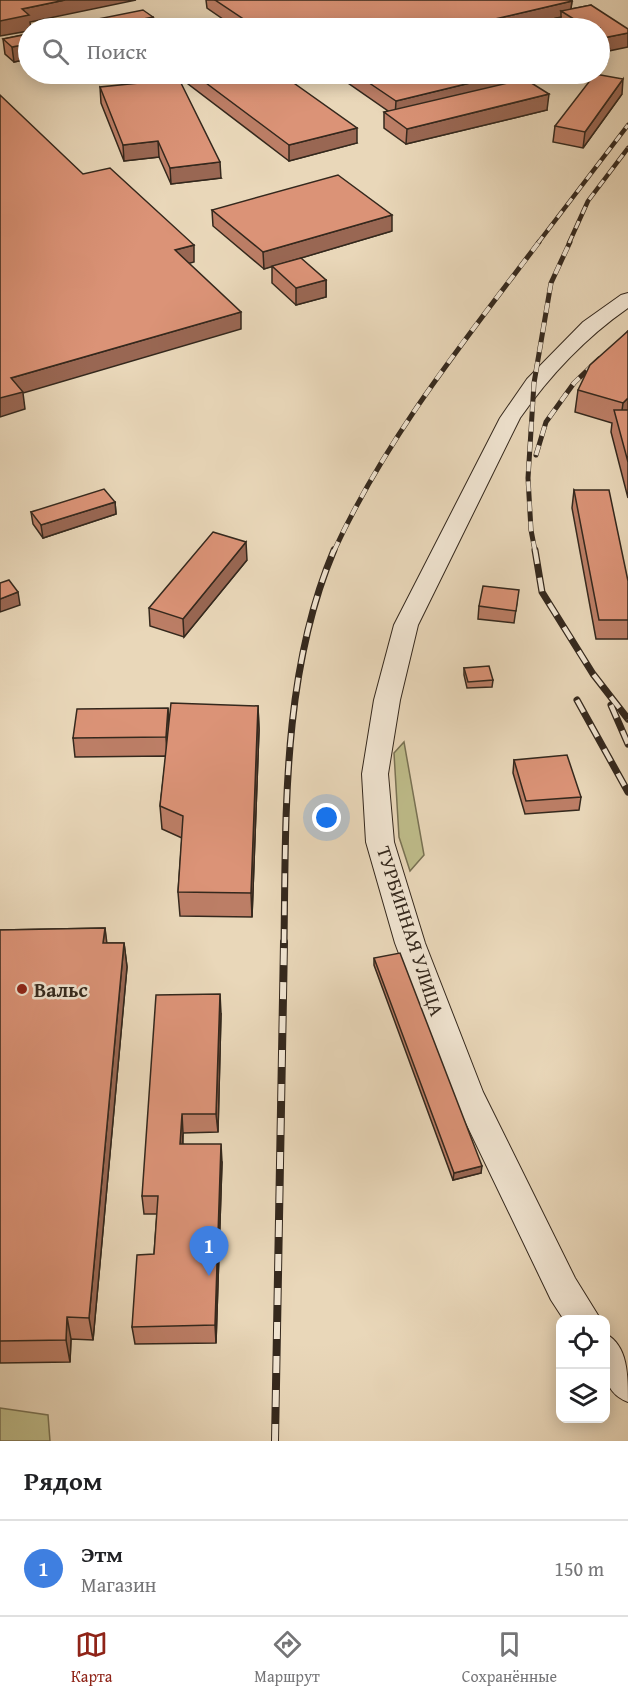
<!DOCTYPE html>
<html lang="ru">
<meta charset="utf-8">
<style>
body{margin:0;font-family:"Gentium Book Plus",serif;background:#f2f2f2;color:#202124}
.controls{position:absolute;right:18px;bottom:18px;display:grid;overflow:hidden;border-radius:12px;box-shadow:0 3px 15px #0003}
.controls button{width:54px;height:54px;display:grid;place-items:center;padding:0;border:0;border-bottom:2px solid #e0e0e0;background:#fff;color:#202124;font:30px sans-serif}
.you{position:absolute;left:327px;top:818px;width:21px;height:21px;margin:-15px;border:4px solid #fff;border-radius:50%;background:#1a73e8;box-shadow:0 0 0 9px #1a73e833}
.badge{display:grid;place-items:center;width:39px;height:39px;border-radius:50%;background:#8f2418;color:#fff;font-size:20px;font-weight:700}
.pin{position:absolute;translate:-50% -50px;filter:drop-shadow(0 2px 3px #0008)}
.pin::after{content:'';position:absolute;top:32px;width:21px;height:18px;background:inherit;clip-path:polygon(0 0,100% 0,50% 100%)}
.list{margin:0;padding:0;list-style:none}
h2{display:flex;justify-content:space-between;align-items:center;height:78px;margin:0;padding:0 24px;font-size:26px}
h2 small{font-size:20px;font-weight:400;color:#757577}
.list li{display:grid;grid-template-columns:39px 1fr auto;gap:18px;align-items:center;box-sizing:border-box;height:96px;padding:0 24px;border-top:2px solid #e0e0e0}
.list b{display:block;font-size:22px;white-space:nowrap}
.list p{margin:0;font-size:20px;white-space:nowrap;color:#757577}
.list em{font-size:20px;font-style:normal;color:#757577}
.icon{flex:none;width:33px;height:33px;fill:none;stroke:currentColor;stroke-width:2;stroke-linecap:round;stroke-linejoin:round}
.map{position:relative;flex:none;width:628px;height:1441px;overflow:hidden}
.search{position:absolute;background:#fff;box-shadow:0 3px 15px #0003;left:18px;right:18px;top:18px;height:66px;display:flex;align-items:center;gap:15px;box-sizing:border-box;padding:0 21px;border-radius:33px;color:#757577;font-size:22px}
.sheet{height:174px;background:#fff}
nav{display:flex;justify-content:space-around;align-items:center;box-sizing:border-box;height:84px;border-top:2px solid #e0e0e0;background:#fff;font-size:16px;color:#757577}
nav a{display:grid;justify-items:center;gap:3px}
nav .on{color:#8f2418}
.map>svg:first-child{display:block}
.green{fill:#bebc8a;stroke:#797254;stroke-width:1.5}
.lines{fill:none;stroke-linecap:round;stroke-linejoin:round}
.secondary-casing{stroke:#34281d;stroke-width:2}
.secondary{fill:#f1e5d2;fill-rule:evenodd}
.rail-far3-casing{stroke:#34281d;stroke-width:4.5}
.rail-far2-casing{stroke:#34281d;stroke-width:5}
.rail-far1-casing{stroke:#34281d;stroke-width:7}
.rail-casing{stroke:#34281d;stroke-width:8}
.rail-far3{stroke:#f1e5d2;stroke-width:3;stroke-dasharray:8;stroke-linecap:butt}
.rail-far2{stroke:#f1e5d2;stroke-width:4;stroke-dasharray:10;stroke-linecap:butt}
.rail-far1{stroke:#f1e5d2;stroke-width:4.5;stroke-dasharray:14;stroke-linecap:butt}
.rail{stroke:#f1e5d2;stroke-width:6;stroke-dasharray:17;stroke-linecap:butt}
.wall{fill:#bc7e66;stroke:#34281d;stroke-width:1.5;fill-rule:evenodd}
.shaded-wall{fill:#996753;stroke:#34281d;stroke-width:1.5}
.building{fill:#db9377;stroke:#34281d;stroke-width:1.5}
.poi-dot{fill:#8f2418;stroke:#f1e5d2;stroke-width:2}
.labels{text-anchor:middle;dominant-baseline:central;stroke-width:5;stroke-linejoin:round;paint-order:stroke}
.street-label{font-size:20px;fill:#34281d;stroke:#f1e5d2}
.poi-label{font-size:20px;font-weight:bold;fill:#34281d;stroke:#f1e5d2;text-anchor:start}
</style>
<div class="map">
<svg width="628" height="1441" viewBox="0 0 628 1441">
<rect width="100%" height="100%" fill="#e9d7b9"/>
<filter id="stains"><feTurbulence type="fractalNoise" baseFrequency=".00333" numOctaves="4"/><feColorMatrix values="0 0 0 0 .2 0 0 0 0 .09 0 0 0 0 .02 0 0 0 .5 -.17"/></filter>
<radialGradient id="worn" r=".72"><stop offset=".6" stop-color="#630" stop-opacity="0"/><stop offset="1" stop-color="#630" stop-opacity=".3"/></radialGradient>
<g class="green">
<path d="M404,742L424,855L410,871L399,837L394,753Z"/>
<path d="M0,1408L48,1415L50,1441H0Z"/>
</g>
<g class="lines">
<defs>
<g id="secondary">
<path d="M628,293V308C585,338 550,375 520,418L418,625L400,700L388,774L394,842L425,943L483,1092L575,1278L601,1320H564L551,1300L451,1092L395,943L366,842L362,774L374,700L394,625L500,418L527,379L583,322L621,295Z"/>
<path d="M606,1334C628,1346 628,1375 628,1402C599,1391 603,1361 606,1334Z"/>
</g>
</defs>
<use href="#secondary" class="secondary-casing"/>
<use href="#secondary" class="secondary"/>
<defs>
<g id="rail-far3">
<path d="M538,243L628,125"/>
<path d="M569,243L588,201L628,148"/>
</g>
<g id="rail-far2">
<path d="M536,455L546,422L574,383L599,359"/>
<path d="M334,551C386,438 464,341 539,242"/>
<path d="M535,551L531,530L528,478L534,383L551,283L570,242"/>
</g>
<g id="rail-far1">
<path d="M535,550L542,592L593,674L628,719"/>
<path d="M577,700L628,792"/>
<path d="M611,705L628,744"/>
<path d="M284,943C286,812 282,673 334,550"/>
</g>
<path id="rail" d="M275,1441L284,942"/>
</defs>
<use href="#rail-far3" class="rail-far3-casing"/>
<use href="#rail-far2" class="rail-far2-casing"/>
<use href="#rail-far1" class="rail-far1-casing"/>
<use href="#rail" class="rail-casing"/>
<use href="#rail-far3" class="rail-far3"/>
<use href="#rail-far2" class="rail-far2"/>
<use href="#rail-far1" class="rail-far1"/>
<use href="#rail" class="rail"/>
</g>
<g class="wall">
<path d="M206,0H571L572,1L571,9L591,5L609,51L607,63L600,65V28H236L207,8ZM561,17L560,20L546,21Z"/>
<path d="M28,34V59L14,62L5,54L3,39Z"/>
<path d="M175,74H281L357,143L289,161Z"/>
<path d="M300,74H332L309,79Z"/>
<path d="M348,74H567L531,83L547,110L406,144L384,128V112L388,111L348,83Z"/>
<path d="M100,87L221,178L171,184L159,157L124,161L101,103Z"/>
<path d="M622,94L583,148L553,142L555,126Z"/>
<path d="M212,210L392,231L277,265L326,280V297L296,305L272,283V266L264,269L213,226Z"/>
<path d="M628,331V498L611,432L612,423L575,412L578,390Z"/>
<path d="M574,490L628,581V639H596L572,508Z"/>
<path d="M115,502L116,514L43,538L33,524L31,512Z"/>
<path d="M247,560L184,637L150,626L149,608Z"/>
<path d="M517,602L514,623L478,619L479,606Z"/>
<path d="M464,668L493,680L492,687L467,688L464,675Z"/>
<path d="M258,706L259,730L252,917L180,916L178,892L182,838L162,829L160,806L166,756L75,757L73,738L169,723Z"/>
<path d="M514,760L581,797L579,810L525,814L513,773Z"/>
<path d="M105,928L106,943H124L127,967L93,1340L71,1339L70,1362L0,1363V930Z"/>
<path d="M374,958L481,1173L453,1180L374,965Z"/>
<path d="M221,1013L218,1132L183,1133V1144L222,1162L216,1343L135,1344L132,1327L154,1254L157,1214H144L142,1196Z"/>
</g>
<g class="shaded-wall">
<path d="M65,0H136L30,22L31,28H28V31L0,36V21L22,9Z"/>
<path d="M572,1L570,15L561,11V17L515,28H456Z"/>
<path d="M153,17L154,28H100Z"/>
<path d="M628,33V47L609,51L607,63L600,65V51L602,50L603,38Z"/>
<path d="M28,44V59L14,62L12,47Z"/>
<path d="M308,74H332L309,79Z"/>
<path d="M507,74H567L395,117L396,101Z"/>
<path d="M623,79L622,94L583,148L585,132Z"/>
<path d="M549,94L547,110L406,144L407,129Z"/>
<path d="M357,128V143L289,161V145Z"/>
<path d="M158,141L159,157L124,161L123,145Z"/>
<path d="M220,162L221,178L171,184L170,168Z"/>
<path d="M392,215V231L264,269L263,252Z"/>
<path d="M194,245V262L176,267L175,250Z"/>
<path d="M326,280V297L296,305V288Z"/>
<path d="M241,312V329L23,393L25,409L0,417V398L11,378Z"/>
<path d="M628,398V418L620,426L623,403Z"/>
<path d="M115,502L116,514L43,538L41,525Z"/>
<path d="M246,542L247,560L184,637L183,619Z"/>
<path d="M18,592L20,605L0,612V599Z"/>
<path d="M258,706L259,730L252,917L251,893Z"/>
<path d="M168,708L169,727L167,756L166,737Z"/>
<path d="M105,928L108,952L103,943Z"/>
<path d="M124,943L127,967L93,1340L89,1318Z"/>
<path d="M220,994L221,1013L218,1132L216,1114Z"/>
<path d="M182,1114L183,1133L181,1163L180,1144Z"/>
<path d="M221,1144L222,1162L216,1343L215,1325Z"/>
<path d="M482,1166L481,1173L453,1180L454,1173Z"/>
<path d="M67,1317L71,1339L70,1362L66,1340Z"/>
</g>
<g class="building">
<path d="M0,0H65L22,9L29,15L0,21Z"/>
<path d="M215,0H571L572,1L456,28H257Z"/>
<path d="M591,5L628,29V33L603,38L600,36V28H588L561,11Z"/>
<path d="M143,10L153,17L100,28H53Z"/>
<path d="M557,18L574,28H514Z"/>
<path d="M206,21L217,28H171Z"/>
<path d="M28,34V44L12,47L3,39Z"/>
<path d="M600,43L609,48L600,51Z"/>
<path d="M194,74H281L357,128L289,145Z"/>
<path d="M356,74H507L396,101Z"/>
<path d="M595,74L623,79L585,132L555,126Z"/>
<path d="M179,79L220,162L170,168L158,141L123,145L100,87Z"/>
<path d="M525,79L549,94L407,129L384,112Z"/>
<path d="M0,95L83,174L110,168L194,245L175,250L241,312L11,378L23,392L0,398Z"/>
<path d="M338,175L392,215L263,252L212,210Z"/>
<path d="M301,258L326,280L296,288L272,266Z"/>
<path d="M628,331V398L623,403L578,390L590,365Z"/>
<path d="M614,410H628V462Z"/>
<path d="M104,489L115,502L41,525L31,512Z"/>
<path d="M574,490H609L628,581V620H599Z"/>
<path d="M213,532L246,542L183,619L149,608Z"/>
<path d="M9,580L18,592L0,599V583Z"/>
<path d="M483,586L519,590L516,611L479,606Z"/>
<path d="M489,666L493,680L468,682L464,668Z"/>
<path d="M171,703L258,706L251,893L178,892L183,816L160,806Z"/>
<path d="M168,708L166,737L73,738L77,709Z"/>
<path d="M567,755L581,797L526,801L514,760Z"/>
<path d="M105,928L103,943H124L89,1318L67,1317L66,1340L0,1341V930Z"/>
<path d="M400,953L482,1166L454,1173L374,958Z"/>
<path d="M220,994L216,1114H182L180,1144H221L215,1325L132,1327L137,1255L154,1254L158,1196H142L156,995Z"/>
</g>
<circle class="poi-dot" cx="22" cy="989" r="6"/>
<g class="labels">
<g class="street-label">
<text transform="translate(411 931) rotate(72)">ТУРБИННАЯ УЛИЦА</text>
</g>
<g class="poi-label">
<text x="34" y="989">Вальс</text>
</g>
</g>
<rect width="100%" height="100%" filter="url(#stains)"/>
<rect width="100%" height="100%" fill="url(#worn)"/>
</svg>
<div class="controls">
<button><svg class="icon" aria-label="locate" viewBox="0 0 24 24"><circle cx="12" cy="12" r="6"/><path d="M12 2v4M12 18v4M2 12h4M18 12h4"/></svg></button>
<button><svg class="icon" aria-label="layers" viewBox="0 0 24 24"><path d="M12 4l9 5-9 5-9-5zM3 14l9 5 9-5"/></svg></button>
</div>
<div class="you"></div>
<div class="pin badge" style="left:209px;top:1276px;background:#3f7fe0">1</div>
<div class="search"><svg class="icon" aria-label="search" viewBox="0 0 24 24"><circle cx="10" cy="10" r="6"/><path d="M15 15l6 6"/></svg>Поиск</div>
</div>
<section class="sheet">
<h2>Рядом<small></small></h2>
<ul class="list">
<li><span class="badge" style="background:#3f7fe0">1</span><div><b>Этм</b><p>Магазин</p></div><em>150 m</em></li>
</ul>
</section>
<nav>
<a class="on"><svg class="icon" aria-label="map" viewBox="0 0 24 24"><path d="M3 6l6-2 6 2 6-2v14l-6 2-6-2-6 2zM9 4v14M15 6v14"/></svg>Карта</a>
<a><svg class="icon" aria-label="directions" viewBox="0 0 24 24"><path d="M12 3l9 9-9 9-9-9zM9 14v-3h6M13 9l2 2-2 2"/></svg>Маршрут</a>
<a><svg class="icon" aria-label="saved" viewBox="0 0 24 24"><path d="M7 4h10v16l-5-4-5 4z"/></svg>Сохранённые</a>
</nav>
